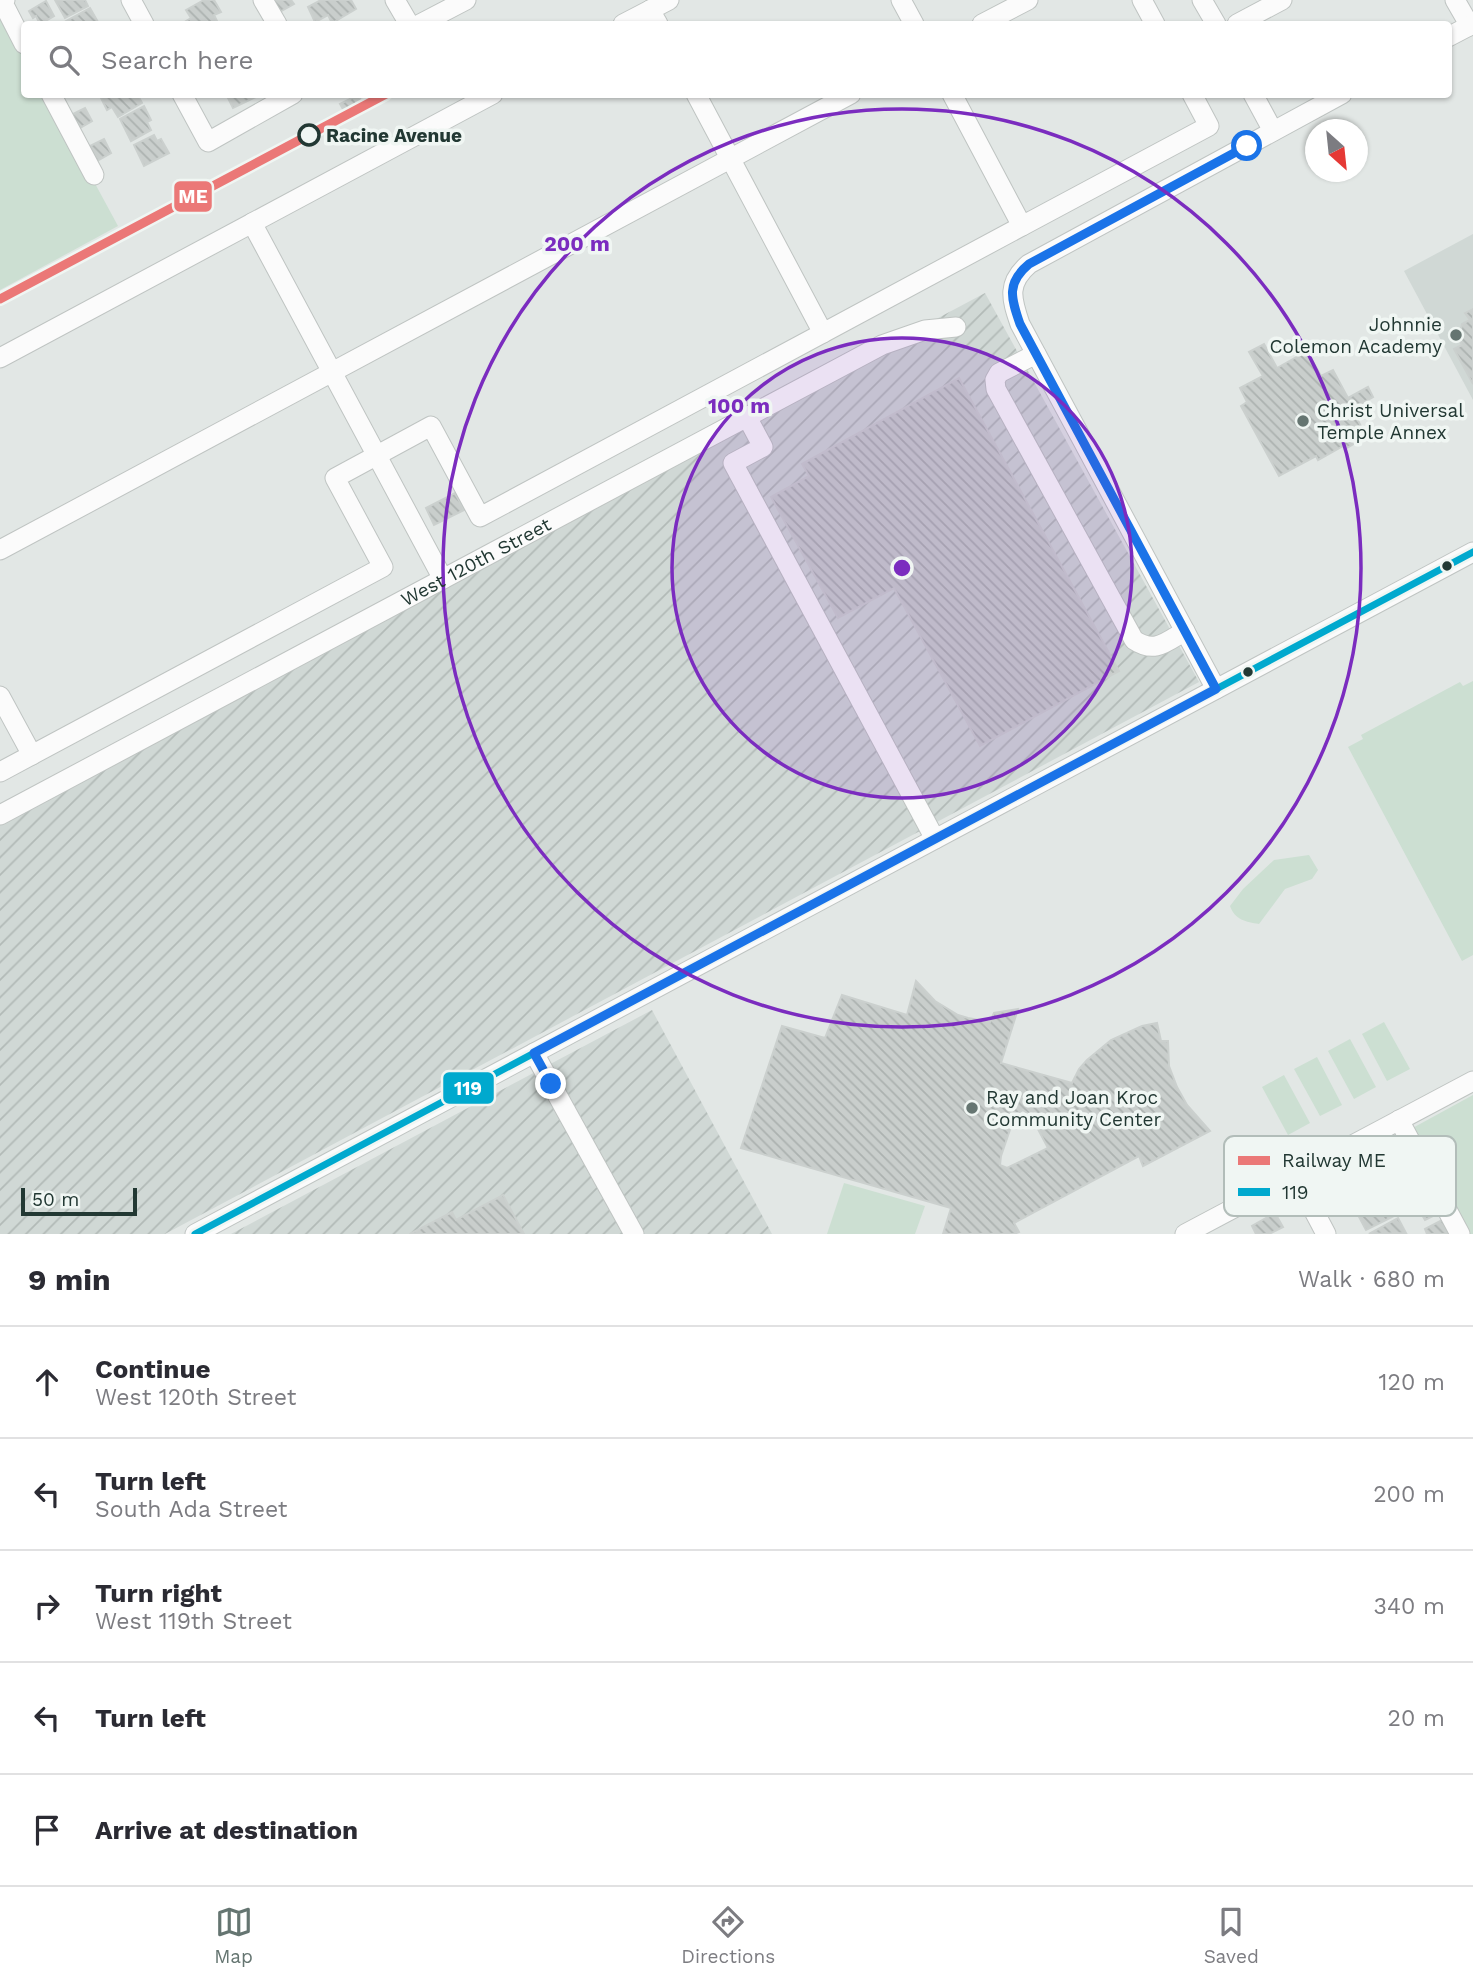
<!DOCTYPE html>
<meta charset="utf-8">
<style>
body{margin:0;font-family:"Work Sans",sans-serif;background:#f7f7f7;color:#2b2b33}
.compass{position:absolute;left:1305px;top:119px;width:63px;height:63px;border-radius:50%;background:#fff;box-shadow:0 2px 5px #0004;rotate:153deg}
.scale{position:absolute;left:21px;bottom:18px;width:116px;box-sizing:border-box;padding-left:7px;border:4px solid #223833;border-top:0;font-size:19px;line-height:24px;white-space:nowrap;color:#223833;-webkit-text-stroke:5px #f0f6f3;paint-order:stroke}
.stop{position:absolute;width:21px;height:21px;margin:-16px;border:5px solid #1a73e8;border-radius:50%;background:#fff}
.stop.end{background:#1a73e8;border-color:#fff;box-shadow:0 2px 7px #0008}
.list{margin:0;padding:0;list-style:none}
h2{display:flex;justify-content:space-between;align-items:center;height:91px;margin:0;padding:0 28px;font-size:30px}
h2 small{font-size:23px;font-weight:400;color:#7c7c81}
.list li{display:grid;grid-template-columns:46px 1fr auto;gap:21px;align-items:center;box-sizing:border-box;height:112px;padding:0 28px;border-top:2px solid #e1e1e2}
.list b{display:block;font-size:26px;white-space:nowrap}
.list p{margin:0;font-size:23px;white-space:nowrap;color:#7c7c81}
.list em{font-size:23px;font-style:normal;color:#7c7c81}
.icon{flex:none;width:38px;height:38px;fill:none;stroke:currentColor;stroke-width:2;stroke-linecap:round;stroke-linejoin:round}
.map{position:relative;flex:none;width:1473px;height:1234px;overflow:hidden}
.search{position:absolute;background:#fff;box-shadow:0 2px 5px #0004;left:21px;right:21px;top:21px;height:77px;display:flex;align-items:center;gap:18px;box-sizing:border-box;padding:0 24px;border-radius:7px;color:#7c7c81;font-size:26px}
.sheet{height:651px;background:#fff}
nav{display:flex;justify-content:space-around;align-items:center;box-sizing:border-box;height:98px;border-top:2px solid #e1e1e2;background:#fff;font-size:19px;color:#7c7c81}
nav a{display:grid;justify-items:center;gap:4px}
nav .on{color:#657571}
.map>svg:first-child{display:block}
.built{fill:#d0d8d5}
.industrial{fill:url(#industrial-furrows)}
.park{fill:#ccdfd2}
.building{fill:url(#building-back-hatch);stroke:#cbd0ce;stroke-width:2;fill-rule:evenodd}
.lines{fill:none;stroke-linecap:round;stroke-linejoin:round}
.minor-casing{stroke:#bfc4c2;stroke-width:21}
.minor{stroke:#fbfbfb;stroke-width:19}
.bus-1-casing{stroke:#f0f6f3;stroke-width:12}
.bus-1{stroke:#00a9ce;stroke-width:7}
.rail-1-casing{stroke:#f0f6f3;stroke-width:14}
.rail-1{stroke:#eb7877;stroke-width:9}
.route{stroke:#1a73e8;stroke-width:9}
.ring{fill:none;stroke:#7b2cbf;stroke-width:3.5}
.stop-dot{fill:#f0f6f3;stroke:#223833;stroke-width:3.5}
.poi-dot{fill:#657571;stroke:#f0f6f3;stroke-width:2.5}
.bus-dot{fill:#223833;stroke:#f0f6f3;stroke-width:2.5}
.labels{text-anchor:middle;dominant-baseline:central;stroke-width:7;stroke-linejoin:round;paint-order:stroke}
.stop-label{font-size:19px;font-weight:bold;fill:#223833;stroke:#f0f6f3;text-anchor:start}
.poi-label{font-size:19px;fill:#223833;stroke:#f0f6f3;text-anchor:start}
.street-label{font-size:19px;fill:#223833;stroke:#f0f6f3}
.key{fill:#f0f6f3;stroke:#b2bdb9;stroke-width:2}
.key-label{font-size:19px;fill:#223833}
.centre{fill:#7b2cbf;stroke:#f0f6f3;stroke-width:3.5}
.ring-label{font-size:21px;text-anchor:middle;font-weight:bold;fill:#7b2cbf;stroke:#f0f6f3;stroke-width:7;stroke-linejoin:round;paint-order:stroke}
.line-badge{stroke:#f0f6f3;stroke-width:2.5}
.badge-label{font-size:19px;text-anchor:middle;font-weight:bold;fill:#fff}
</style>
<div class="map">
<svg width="1473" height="1234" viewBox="0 0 1473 1234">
<defs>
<pattern id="industrial-furrows" width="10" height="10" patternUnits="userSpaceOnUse" patternTransform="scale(1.75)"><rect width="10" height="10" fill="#d0d8d5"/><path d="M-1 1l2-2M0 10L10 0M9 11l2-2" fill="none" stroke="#b2bab7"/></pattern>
<pattern id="building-back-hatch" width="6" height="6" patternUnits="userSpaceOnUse" patternTransform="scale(1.75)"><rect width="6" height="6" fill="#c9cecc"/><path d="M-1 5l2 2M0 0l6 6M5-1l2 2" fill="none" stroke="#acb2b0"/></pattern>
</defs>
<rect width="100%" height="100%" fill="#e2e7e5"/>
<path class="built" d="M1473,234V400L1404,271Z"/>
<g class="industrial">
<path d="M985,293L1199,682L165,1234H0V819Z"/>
<path d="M652,1010L772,1234H231Z"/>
</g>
<g class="park">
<path d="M0,15L24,53V94L47,95L118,226L0,290Z"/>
<path d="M1473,681V955L1462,961L1348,747L1363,739L1361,735L1460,682L1463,686Z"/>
<path d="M1309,855L1318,870L1312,879L1285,889L1259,924C1246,922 1235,920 1230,906L1243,889L1274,860Z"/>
<path d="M1384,1022L1410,1069L1387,1081L1362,1034Z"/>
<path d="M1350,1039L1376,1087L1354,1099L1328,1051Z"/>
<path d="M1317,1057L1342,1105L1320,1116L1294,1069Z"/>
<path d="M1284,1075L1310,1123L1288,1135L1262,1087Z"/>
<path d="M1473,1095V1234H1466L1409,1130Z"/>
<path d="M844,1183L925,1206L915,1234H827Z"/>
</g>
<g class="building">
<path d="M55,0H85L88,6L65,18Z"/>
<path d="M204,0H214L221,12L214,15L217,21L210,24H188L186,21L191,18L186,10Z"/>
<path d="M271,0H291L294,4L278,13Z"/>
<path d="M321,0H351L356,9L332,23L328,15L315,22L308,7Z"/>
<path d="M46,1L54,16L40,24L36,16L33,18L29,11Z"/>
<path d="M90,8L98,22L94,24H68L66,21Z"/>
<path d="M108,94H137L142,103L118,117L112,107L107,110L101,98Z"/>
<path d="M228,94H257L258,96L233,108L228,98L230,97Z"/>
<path d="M358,95L362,102L344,111L340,104Z"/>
<path d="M144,106L151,120L147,122L151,130L131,141L120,119Z"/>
<path d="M85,108L92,121L78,129L71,115Z"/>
<path d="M154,135L157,141L161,139L169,153L144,166L134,145Z"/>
<path d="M104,139L111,153L95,162L88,147Z"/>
<path d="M1473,309V384L1454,349L1462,345L1459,340L1462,324L1470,320L1465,313Z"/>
<path d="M1264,344L1277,368L1307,351L1321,376L1333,370L1348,398L1368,387L1373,397L1352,409L1364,432L1354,437L1357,442L1347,448L1345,445L1318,460L1316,456L1279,476L1241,406L1247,402L1240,388L1263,376L1249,352Z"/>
<path d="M959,378L1119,671L980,746L894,588L838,618L771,497L809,476L802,464Z"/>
<path d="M455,493L464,510L434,525L426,508Z"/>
<path d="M916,981L935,1001L958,1015L968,1018L990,1022L994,1013L1018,1009L1001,1063L1072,1083L1079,1069L1087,1060L1111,1040L1142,1026L1157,1023L1161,1041H1168L1169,1066L1177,1087L1187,1105L1210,1131L1143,1166L1139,1156L1014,1223L1019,1232L1014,1234H943L951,1208L741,1148L782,1026L825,1038L842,995L907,1015ZM1023,1110L1031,1116L1048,1148L1007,1168L1000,1165L1001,1156L1015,1115Z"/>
<path d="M503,1195L524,1234H410L452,1212L456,1220Z"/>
<path d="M1393,1197L1400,1213L1366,1230L1358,1215Z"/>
<path d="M1432,1200L1439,1213L1425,1220L1418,1208Z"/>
<path d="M1275,1213L1283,1227L1269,1234H1256L1252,1226Z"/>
<path d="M1398,1218L1406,1233L1369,1234Z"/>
<path d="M1442,1220L1450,1234H1427L1425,1229Z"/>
</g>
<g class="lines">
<defs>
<g id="minor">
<path d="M5,0L2,1L24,44"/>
<path d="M131,0L144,24"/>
<path d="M263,0L277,24"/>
<path d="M395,0L409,24"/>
<path d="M901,0L914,24"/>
<path d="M1142,0L1155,24"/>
<path d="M1202,0L1216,24"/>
<path d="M1455,0L1470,26"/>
<path d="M420,24L466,0"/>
<path d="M623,24L650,10"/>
<path d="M658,24L650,10L669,0"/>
<path d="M982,24L1028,0"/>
<path d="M1237,24L1282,0"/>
<path d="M1448,37L1473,24"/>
<path d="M51,94L94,175"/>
<path d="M182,94L208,142L293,94"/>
<path d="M696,94L823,333L1022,226"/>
<path d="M952,94L1022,226L1209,126L1192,94"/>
<path d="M1253,94L1273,131"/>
<path d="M252,223L493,94"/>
<path d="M1036,354L999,373L995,380L996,389L1134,640C1155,654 1166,642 1185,631"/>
<path d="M0,358L252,223L443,579"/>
<path d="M747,417L763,447L733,463L935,839"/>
<path d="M0,550L851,94"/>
<path d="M1216,689L1020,324C1011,298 1007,283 1029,264L1342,94"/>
<path d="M0,696L32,755"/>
<path d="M0,772L383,567L335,478L431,426L480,517L823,333"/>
<path id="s1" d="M0,815L882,345L925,330L956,327"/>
<path d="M534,1053L634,1234"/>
<path d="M1399,1120L1460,1234"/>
<path d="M1295,1175L1326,1234"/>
<path d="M195,1234L1473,552"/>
<path d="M1185,1234L1473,1081"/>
</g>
</defs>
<use href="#minor" class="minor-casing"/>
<use href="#minor" class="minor"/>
<defs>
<path id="bus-1" d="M195,1234L1473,552"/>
</defs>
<use href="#bus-1" class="bus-1-casing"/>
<use href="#bus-1" class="bus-1"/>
<defs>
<path id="rail-1" d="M0,299L386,94"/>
</defs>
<use href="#rail-1" class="rail-1-casing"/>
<use href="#rail-1" class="rail-1"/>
</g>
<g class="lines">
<path class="route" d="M551,1084L534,1053L1216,689L1020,324C1011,298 1006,283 1029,264L1247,146"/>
</g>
<circle cx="902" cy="568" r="230" fill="#7b2cbf" fill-opacity=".12"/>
<g class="ring">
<circle cx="902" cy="568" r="230"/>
<circle cx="902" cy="568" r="459"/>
</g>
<circle class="stop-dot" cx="309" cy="135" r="10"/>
<g class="poi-dot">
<circle cx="1456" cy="335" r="7"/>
<circle cx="1303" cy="421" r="7"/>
<circle cx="972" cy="1108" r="7"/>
</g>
<g class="bus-dot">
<circle cx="1447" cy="566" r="6"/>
<circle cx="1248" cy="672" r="6"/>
</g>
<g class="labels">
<g class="stop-label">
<text x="326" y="135">Racine Avenue</text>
</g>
<g class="poi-label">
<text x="1442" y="324" text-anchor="end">Johnnie<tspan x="1442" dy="22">Colemon Academy</tspan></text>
<text x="1317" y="410">Christ Universal<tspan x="1317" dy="22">Temple Annex</tspan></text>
<text x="986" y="1097">Ray and Joan Kroc<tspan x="986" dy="22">Community Center</tspan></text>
</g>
<g class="street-label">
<text stroke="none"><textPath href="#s1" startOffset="539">West 120th Street</textPath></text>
</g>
</g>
<rect x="1224" y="1136" width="232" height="80" rx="10" class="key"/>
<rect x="1238" y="1156" width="32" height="9" fill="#eb7877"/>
<rect x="1238" y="1188" width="32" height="8" fill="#00a9ce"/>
<g class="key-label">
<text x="1282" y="1167">Railway ME</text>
<text x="1282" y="1199">119</text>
</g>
<circle cx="902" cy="568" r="10" class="centre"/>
<g class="ring-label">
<text x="577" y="251">200 m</text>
<text x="739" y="413">100 m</text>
</g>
<g class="line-badge">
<rect x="173" y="180" width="40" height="33" rx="7" fill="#eb7877"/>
<rect x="442" y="1071" width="53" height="34" rx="7" fill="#00a9ce"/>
</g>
<g class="badge-label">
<text x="193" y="203">ME</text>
<text x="468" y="1095">119</text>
</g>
</svg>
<svg class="compass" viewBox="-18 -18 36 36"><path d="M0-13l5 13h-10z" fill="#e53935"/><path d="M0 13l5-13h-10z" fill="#7c7c81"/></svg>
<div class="scale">50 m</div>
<div class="stop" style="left:1247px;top:146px"></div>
<div class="stop end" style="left:551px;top:1084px"></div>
<div class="search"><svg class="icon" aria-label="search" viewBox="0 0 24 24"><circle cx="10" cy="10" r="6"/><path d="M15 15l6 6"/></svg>Search here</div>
</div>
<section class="sheet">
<h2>9 min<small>Walk · 680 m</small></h2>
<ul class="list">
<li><svg class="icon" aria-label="ahead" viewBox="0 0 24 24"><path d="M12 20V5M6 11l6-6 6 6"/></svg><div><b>Continue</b><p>West 120th Street</p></div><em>120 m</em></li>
<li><svg class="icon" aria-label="left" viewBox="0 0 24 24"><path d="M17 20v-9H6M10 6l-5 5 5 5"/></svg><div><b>Turn left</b><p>South Ada Street</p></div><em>200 m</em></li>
<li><svg class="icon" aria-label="right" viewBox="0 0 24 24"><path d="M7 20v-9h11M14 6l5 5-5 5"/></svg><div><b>Turn right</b><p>West 119th Street</p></div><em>340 m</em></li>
<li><svg class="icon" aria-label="left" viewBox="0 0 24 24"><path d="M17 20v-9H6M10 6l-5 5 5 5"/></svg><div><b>Turn left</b></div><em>20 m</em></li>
<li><svg class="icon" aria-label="arrive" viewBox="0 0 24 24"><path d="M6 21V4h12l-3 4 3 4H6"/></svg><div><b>Arrive at destination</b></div></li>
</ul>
</section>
<nav>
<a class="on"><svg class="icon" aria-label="map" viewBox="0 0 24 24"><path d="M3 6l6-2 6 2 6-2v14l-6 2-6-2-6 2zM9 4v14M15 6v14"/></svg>Map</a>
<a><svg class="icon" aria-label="directions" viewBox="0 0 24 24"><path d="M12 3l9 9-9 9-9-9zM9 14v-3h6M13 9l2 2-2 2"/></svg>Directions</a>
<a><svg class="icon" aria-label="saved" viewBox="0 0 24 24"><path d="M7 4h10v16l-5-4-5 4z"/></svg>Saved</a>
</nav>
